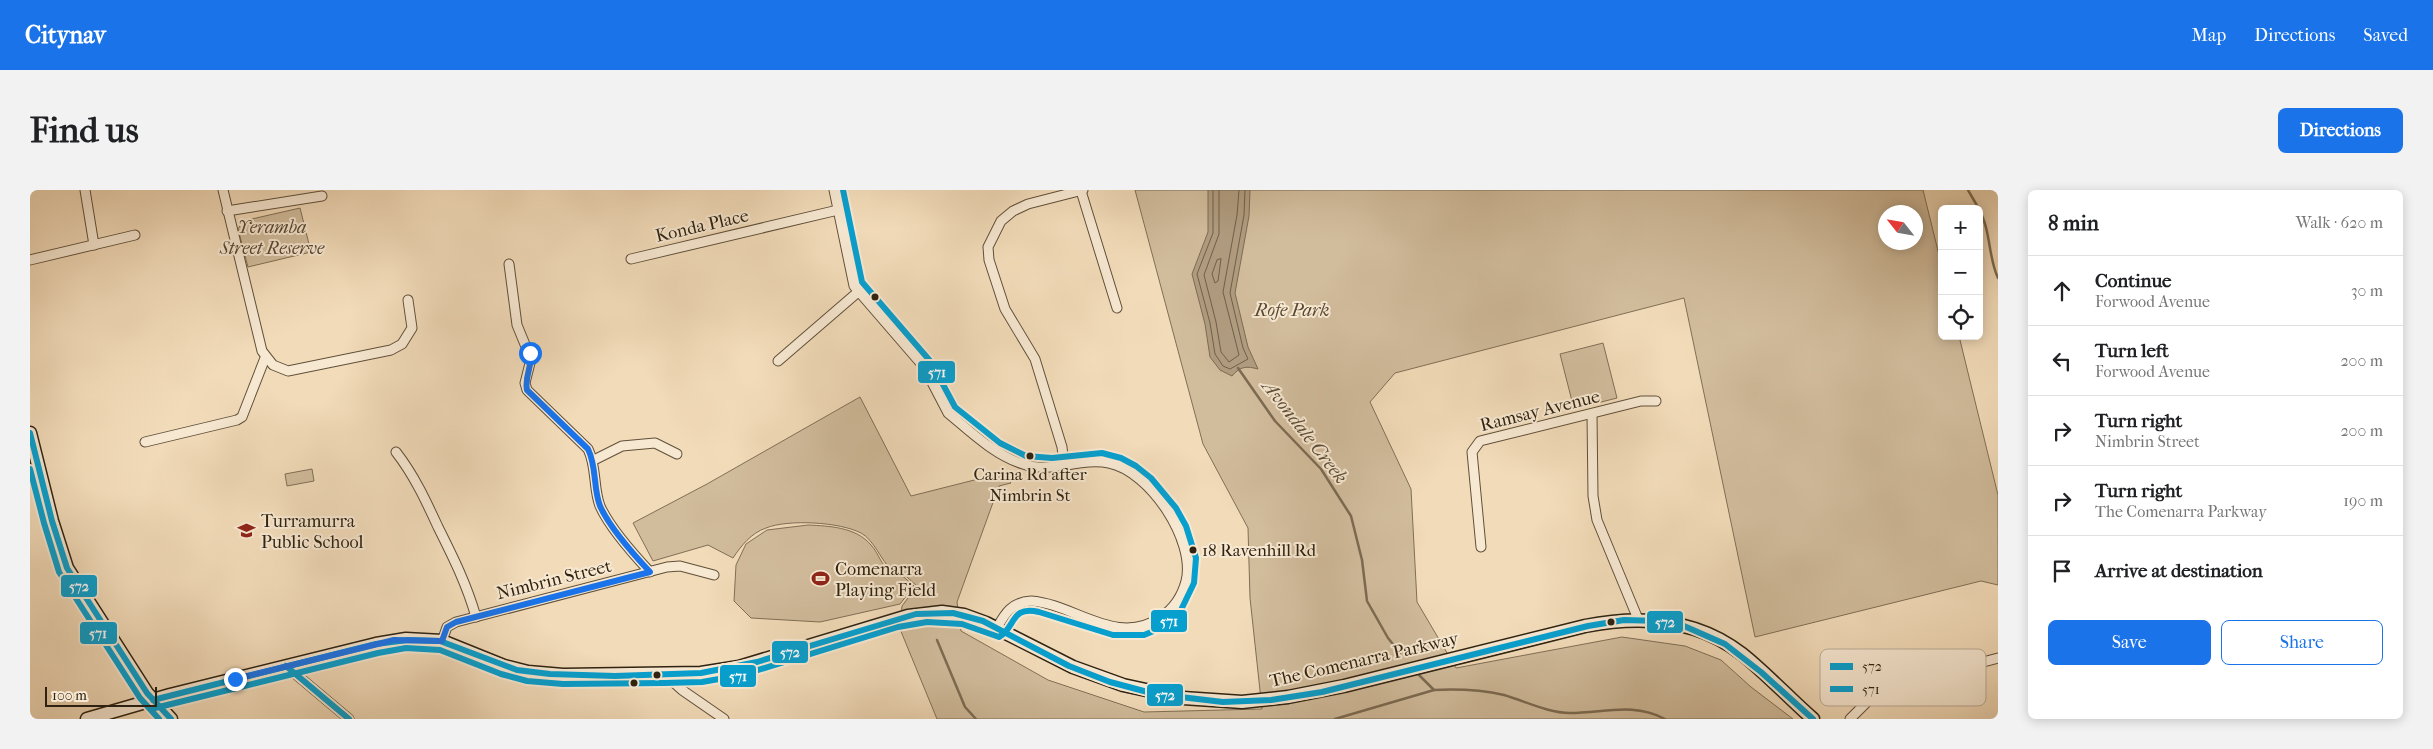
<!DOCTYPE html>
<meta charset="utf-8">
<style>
body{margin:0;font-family:"IM FELL French Canon",serif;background:#f2f2f2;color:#202124}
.controls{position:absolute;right:15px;top:15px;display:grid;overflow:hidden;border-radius:8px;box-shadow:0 2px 12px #0003}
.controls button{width:45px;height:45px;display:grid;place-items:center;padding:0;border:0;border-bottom:1px solid #e0e0e0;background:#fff;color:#202124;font:25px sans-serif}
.compass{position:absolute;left:1848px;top:15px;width:45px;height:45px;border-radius:50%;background:#fff;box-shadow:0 2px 12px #0003;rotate:301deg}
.scale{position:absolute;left:15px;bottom:12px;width:112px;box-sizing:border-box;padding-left:5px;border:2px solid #2f2210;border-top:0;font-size:14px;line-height:18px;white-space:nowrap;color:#2f2210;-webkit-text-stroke:4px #f7e8d2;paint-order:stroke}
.stop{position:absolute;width:15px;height:15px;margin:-11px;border:4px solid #1a73e8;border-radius:50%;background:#fff}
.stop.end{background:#1a73e8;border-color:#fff;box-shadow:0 1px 5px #0008}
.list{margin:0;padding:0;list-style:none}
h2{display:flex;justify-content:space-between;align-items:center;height:65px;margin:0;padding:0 20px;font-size:21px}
h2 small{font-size:16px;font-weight:400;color:#757577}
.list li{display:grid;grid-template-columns:32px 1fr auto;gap:15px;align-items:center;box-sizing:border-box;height:70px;padding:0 20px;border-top:1px solid #e0e0e0}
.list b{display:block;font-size:19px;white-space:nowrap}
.list p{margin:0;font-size:16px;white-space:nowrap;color:#757577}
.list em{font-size:16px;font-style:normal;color:#757577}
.actions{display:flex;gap:10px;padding:15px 20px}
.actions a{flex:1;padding:11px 0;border:1px solid #1a73e8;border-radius:8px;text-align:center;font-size:18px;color:#1a73e8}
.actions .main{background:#1a73e8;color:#fff}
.icon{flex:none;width:28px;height:28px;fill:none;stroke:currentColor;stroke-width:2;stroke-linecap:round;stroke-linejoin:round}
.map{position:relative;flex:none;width:1968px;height:529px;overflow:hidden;border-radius:8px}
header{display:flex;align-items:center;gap:30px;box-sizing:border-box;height:70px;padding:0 25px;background:#1a73e8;color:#fff}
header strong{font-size:24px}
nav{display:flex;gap:28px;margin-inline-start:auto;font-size:18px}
.intro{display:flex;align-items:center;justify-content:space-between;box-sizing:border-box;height:120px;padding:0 30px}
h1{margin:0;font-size:35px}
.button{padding:12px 22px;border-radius:8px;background:#1a73e8;color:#fff;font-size:18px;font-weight:700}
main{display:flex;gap:30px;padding:0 30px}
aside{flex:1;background:#fff;border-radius:8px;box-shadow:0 2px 12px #0003}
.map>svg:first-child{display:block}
.green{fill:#d1bc9c;stroke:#806f56;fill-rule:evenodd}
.water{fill:#b09c80;stroke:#7c6b53}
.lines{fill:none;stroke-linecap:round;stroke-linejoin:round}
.shore{stroke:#705f48;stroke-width:1}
.stream{stroke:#7c6b53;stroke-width:2.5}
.street-casing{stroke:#60503a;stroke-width:11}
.secondary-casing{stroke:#2f2210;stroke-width:15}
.street{stroke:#f7e8d2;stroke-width:9}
.secondary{stroke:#f7e8d2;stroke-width:12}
.bus-1-casing{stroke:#f7e8d2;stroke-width:10}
.bus-2-casing{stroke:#f7e8d2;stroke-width:10}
.bus-1{stroke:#079fce;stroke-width:6}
.bus-2{stroke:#079fce;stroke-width:6}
.route{stroke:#1a73e8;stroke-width:6}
.bus-dot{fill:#2f2210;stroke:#f7e8d2;stroke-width:2}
.labels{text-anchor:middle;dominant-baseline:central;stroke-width:4;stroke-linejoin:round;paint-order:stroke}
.bus-label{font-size:17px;fill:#2f2210;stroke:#f7e8d2}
.street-label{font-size:18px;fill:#2f2210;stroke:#f7e8d2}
.park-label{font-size:18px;font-style:italic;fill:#584833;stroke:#f7e8d2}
.poi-label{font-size:18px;fill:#2f2210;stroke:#f7e8d2;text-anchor:start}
.water-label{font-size:19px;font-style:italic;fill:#5c4d37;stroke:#f7e8d2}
.key{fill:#f7e8d2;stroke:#bbad98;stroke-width:1}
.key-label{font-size:14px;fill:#2f2210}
.line-badge{stroke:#f7e8d2;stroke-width:2}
.badge-label{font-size:14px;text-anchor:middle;font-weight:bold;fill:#fff}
</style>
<header>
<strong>Citynav</strong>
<nav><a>Map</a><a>Directions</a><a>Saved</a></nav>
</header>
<div class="intro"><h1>Find us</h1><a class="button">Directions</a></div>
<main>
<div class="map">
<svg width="1968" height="529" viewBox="0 0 1968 529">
<rect width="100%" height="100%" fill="#f2dbb9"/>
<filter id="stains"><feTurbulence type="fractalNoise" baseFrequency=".004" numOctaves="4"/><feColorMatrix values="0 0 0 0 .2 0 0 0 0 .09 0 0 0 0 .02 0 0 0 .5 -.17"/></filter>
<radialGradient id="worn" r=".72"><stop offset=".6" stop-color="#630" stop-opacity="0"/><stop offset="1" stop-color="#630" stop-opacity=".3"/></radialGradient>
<g class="green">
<path d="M1105,0H1893L1912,77V146H1929L1968,305V395L1951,391L1725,447L1654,108L1365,183L1340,212L1381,299L1387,412L1426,478L1592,447L1655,456L1691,470L1721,497L1763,529H907L870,439L872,416L887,396L868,379L862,381C851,370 844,350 831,343C810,332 758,329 736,338C721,343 711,356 703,368L678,355L623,371L603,333L677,294L830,207L881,306L972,283L981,293L969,296L927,412L931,441L1018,490L1114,522L1232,519L1220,408L1218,338L1173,254ZM1856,22H1886V52H1856Z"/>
<path d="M270,18L281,62L218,77L208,39L213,31Z"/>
<path d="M1573,153L1587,208L1544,219L1530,164Z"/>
<path d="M282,279L284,291L257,296L255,284Z"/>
<path d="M778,335C799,336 826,337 841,355C850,365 849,373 862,383L868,382L884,396L870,414L790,432L721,428L704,411L706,375L716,354L737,340Z"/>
</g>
<path class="water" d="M1178,0H1220L1219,26L1205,103L1218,157L1228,179C1217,176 1210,176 1202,186L1190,180L1180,167L1175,134L1162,84L1178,42Z"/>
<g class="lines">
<g class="shore">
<path d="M1183,0V43L1167,84L1180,133L1185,164L1193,176L1200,179L1218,169L1213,158L1200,103L1214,25L1215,0"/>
<path d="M1189,0V44L1174,85L1186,132L1191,162L1199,172L1209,165L1193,102L1207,25L1209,0"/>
<path d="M1191,69L1188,91L1185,93L1182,84L1187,70Z"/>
</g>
<g class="stream">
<path d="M1938,0L1949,19"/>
<path d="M1949,20C1961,40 1958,67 1968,88"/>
<path d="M1208,178L1245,231L1291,279L1321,326L1332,370L1337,411L1358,448L1370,463"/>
<path d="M907,450L935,517L946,529"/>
<path d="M1387,483L1404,500C1426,499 1452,500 1474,505C1495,511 1518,523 1540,523C1574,523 1603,512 1635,529"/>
<path d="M1305,529L1404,500"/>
</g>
<defs>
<g id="street">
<path d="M55,0L64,55"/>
<path d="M193,0L232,161L243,175L258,181L361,160L372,154L382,138L378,110"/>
<path d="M804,0L824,96L894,177L918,223L924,228C944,245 967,266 993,274C1021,284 1051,267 1079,273C1120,281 1166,351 1156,391C1152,406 1143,419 1131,427C1087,458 1045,414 1001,411C982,412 975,423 967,438"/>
<path d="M1051,1L1087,118"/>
<path d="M197,21L292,6"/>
<path d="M601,69L808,20"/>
<path d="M0,70L105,45"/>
<path d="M479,74L487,135L501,169L495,193L497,200L558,259C567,277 563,298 570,316C579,336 605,366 620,382"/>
<path d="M748,171L828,102"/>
<path d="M1562,224L1563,306L1567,330L1608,429"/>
<path d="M115,252L207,230L212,227L235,168"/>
<path d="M366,262C384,285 396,311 408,337C423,367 437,395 446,427"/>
<path d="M564,270L592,256L625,253L647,264"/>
<path d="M1034,275L1032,257L1005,169L975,119L959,70L958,57L971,31L983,21L998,14L1053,0"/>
<path d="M1451,357L1442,262L1450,251L1611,211H1626"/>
<path d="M412,451L417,437L426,432L637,377L650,376L684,385"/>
<path d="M256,476L319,529"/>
<path d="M634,484L652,500L694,529"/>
<path d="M1820,529L1840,509L1859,497L1968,468"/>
</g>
<g id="secondary">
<path d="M0,243L22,331L37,378L117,503L141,529"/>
<path d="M57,529L140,505L346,454L376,449L412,451L474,476L498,482L533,485L671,483L709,477L878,426L912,422L934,425L956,433L1043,477L1093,495L1153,508L1212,512L1258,507L1314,496L1555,436C1610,425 1666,428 1712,464C1737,484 1759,508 1783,529"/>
</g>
</defs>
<use href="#street" class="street-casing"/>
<use href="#secondary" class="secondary-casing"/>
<use href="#street" class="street"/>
<use href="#secondary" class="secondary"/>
<defs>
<g id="bus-1">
<path d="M0,243L22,331L37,378L117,503L141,529"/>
<path d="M256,476L319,529"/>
<path d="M123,510L346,454L378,450L410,451L487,480L520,484L585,486L671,483L727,472L886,424L923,423L953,431L1039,476L1080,492L1125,504L1193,512L1241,510L1292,502L1558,436L1594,430L1630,431L1654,436L1695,454L1731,482L1783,529"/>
</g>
<g id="bus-2">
<path d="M0,279L14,333L29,382L110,508L129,529"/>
<path d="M125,518L348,463L376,458L410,460L471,484L497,491L533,494L634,493L672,492L712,485L868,437L897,432L932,434L969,447C986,438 980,415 1009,422L1083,445H1114L1131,438L1151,420L1164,393L1166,368L1156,336L1146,318L1121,288L1106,276L1091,268L1072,263L1022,268L996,266L970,253L925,217L901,172L832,92L813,0"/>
</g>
</defs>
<use href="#bus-1" class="bus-1-casing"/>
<use href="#bus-2" class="bus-2-casing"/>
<use href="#bus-1" class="bus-1"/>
<use href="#bus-2" class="bus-2"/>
</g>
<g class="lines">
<path class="route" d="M205,489L364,450L412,451L417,437L426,432L620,382C605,366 579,336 570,316C563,298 567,277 558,259L497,200C494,187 503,176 500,163"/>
</g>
<defs>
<symbol id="school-bare" viewBox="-9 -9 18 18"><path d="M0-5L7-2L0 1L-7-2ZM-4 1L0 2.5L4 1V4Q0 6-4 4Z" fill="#8f2418" stroke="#f7e8d2" stroke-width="2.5" paint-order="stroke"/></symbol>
<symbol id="stadium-bare" viewBox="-9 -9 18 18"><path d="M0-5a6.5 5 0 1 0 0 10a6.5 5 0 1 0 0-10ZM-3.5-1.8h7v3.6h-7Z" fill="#8f2418" stroke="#f7e8d2" stroke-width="2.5" paint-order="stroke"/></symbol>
</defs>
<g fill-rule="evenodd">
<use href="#school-bare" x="204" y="328" width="25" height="25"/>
<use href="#stadium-bare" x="778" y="376" width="25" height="25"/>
</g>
<g class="bus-dot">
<circle cx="845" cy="107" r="4.5"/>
<circle cx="1000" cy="266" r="4.5"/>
<circle cx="1163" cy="360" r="4.5"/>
<circle cx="1581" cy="432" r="4.5"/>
<circle cx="627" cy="485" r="4.5"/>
<circle cx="604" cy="493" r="4.5"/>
</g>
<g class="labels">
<g class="bus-label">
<text x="1000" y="284">Carina Rd after<tspan x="1000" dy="21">Nimbrin St</tspan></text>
<text x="1172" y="360" text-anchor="start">18 Ravenhill Rd</text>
</g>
<g class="street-label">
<text transform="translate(672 36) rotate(-13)">Konda Place</text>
<text transform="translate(1510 221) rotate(-14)">Ramsay Avenue</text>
<text transform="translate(524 390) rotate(-14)">Nimbrin Street</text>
<text transform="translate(1334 470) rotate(-13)">The Comenarra Parkway</text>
</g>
<g class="park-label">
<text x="242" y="37">Yeramba<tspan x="242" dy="21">Street Reserve</tspan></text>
<text x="1262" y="120">Rofe Park</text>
</g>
<g class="poi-label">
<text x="231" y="331">Turramurra<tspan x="231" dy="21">Public School</tspan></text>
<text x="805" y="379">Comenarra<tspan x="805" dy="21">Playing Field</tspan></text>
</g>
<g class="water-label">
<text transform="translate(1275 242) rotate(52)">Avondale Creek</text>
</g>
</g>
<rect x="1790" y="459" width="166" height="57" rx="8" class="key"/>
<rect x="1800" y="473" width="23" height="7" fill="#079fce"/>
<rect x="1800" y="496" width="23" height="6" fill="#079fce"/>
<g class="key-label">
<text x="1832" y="481">572</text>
<text x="1832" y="504">571</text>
</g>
<g class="line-badge">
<rect x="887" y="170" width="39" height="24" rx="5" fill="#079fce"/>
<rect x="30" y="384" width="38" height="24" rx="5" fill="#079fce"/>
<rect x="1120" y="419" width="38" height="24" rx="5" fill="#079fce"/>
<rect x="1616" y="420" width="38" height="24" rx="5" fill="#079fce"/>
<rect x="49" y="431" width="39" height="24" rx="5" fill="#079fce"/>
<rect x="741" y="450" width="38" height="24" rx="5" fill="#079fce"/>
<rect x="689" y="474" width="38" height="24" rx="5" fill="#079fce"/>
<rect x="1116" y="493" width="38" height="24" rx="5" fill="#079fce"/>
</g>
<g class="badge-label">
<text x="907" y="187">571</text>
<text x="49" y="401">572</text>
<text x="1139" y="436">571</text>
<text x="1635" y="437">572</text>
<text x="68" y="448">571</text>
<text x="760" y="467">572</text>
<text x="708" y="491">571</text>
<text x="1135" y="510">572</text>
</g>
<rect width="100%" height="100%" filter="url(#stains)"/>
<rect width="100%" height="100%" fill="url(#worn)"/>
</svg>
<div class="controls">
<button>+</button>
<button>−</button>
<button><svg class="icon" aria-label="locate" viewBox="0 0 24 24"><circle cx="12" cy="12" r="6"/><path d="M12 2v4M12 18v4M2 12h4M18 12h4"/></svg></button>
</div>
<svg class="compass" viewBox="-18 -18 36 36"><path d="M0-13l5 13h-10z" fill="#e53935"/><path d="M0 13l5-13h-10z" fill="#757577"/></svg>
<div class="scale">100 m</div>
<div class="stop" style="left:500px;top:163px"></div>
<div class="stop end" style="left:205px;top:489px"></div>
</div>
<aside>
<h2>8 min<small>Walk · 620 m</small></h2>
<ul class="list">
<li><svg class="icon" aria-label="ahead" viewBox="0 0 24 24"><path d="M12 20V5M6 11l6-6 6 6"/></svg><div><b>Continue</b><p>Forwood Avenue</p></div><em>30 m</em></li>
<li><svg class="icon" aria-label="left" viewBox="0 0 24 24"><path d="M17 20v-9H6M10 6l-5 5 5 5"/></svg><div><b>Turn left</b><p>Forwood Avenue</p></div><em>200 m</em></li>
<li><svg class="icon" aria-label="right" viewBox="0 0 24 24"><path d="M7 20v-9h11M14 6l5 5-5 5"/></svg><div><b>Turn right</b><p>Nimbrin Street</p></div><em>200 m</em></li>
<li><svg class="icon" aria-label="right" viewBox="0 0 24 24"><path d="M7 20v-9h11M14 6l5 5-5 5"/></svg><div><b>Turn right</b><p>The Comenarra Parkway</p></div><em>190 m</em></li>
<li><svg class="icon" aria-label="arrive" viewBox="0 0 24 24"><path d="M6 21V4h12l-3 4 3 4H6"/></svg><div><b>Arrive at destination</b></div></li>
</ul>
<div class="actions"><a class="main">Save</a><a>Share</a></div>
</aside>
</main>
